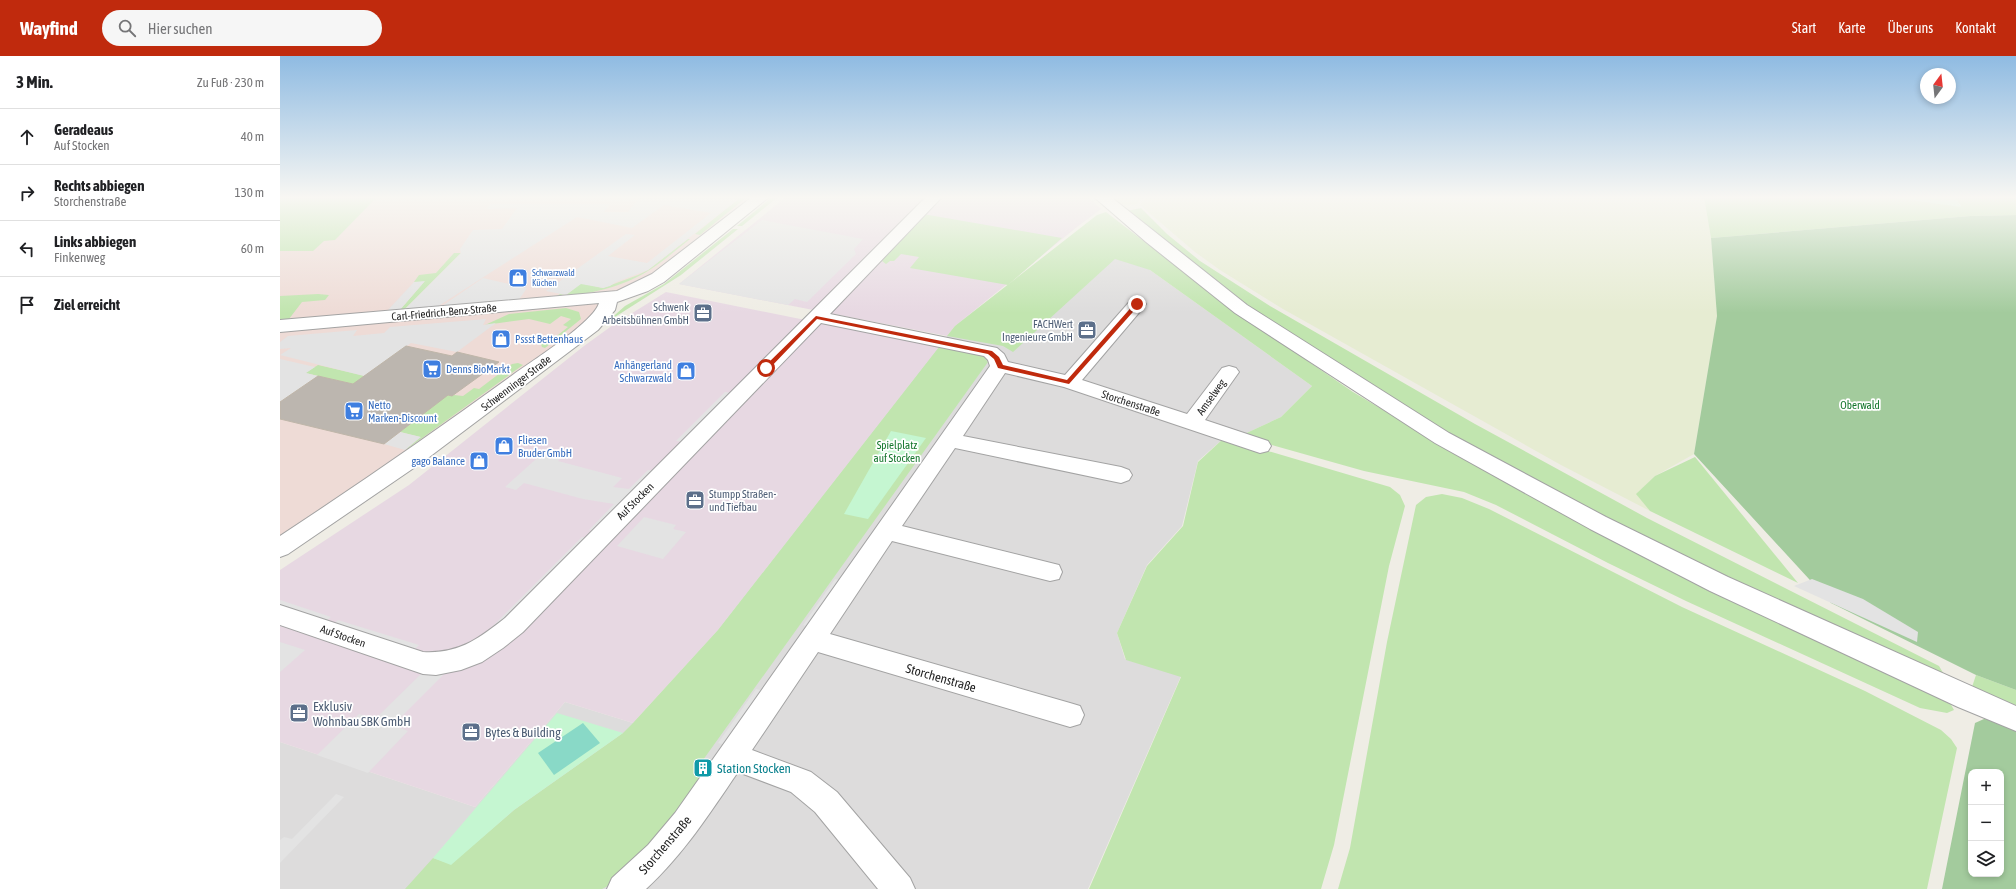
<!DOCTYPE html>
<html lang="de">
<meta charset="utf-8">
<style>
body{margin:0;font-family:"Asap Condensed",sans-serif;background:#f6f6f6;color:#202124}
.controls{position:absolute;right:12px;bottom:12px;display:grid;overflow:hidden;border-radius:8px;box-shadow:0 2px 6px #0003}
.controls button{width:36px;height:36px;display:grid;place-items:center;padding:0;border:0;border-bottom:1px solid #e0e0e0;background:#fff;color:#202124;font:20px sans-serif}
.compass{position:absolute;left:1640px;top:12px;width:36px;height:36px;border-radius:50%;background:#fff;box-shadow:0 2px 6px #0003;rotate:15deg}
.stop{position:absolute;width:12px;height:12px;margin:-9px;border:3px solid #c02a0d;border-radius:50%;background:#fff}
.stop.end{background:#c02a0d;border-color:#fff;box-shadow:0 1px 4px #0008}
.list{margin:0;padding:0;list-style:none}
h2{display:flex;justify-content:space-between;align-items:center;height:52px;margin:0;padding:0 16px;font-size:17px}
h2 small{font-size:13px;font-weight:400;color:#757577}
.list li{display:grid;grid-template-columns:26px 1fr auto;gap:12px;align-items:center;box-sizing:border-box;height:56px;padding:0 16px;border-top:1px solid #e0e0e0}
.list b{display:block;font-size:15px;white-space:nowrap}
.list p{margin:0;font-size:13px;white-space:nowrap;color:#757577}
.list em{font-size:13px;font-style:normal;color:#757577}
.icon{flex:none;width:22px;height:22px;fill:none;stroke:currentColor;stroke-width:2;stroke-linecap:round;stroke-linejoin:round}
.map{position:relative;flex:none;width:1736px;height:833px;overflow:hidden}
header{display:flex;align-items:center;gap:24px;box-sizing:border-box;height:56px;padding:0 20px;background:#c02a0d;color:#fff}
header strong{font-size:19px}
nav{display:flex;gap:22px;margin-inline-start:auto;font-size:14px}
.search{width:280px;height:36px;background:#f6f6f6;display:flex;align-items:center;gap:10px;box-sizing:border-box;padding:0 14px;border-radius:22px;color:#757577;font-size:15px}
main{display:flex}
aside{flex:1;background:#fff}
.map>svg:first-child{display:block}
.residential{fill:#dddcdc}
.commercial{fill:#eedbd6}
.industrial{fill:#e7d8e2}
.farmland{fill:#e6ecd2}
.grass{fill:#c1e5af}
.forest{fill:#a3cb9d;fill-rule:evenodd}
.park{fill:#c5f6d1}
.pitch{fill:#89d9c7}
.parking{fill:#e3e3e3}
.building{fill:#bcb6af;stroke:#bfb6a9}
.lines{fill:none;stroke-linecap:round;stroke-linejoin:round}
.minor-casing{stroke:#a3a3a3;stroke-width:2}
.minor{fill:#fff;fill-rule:evenodd}
.route{fill:#c02a0d}
.labels{text-anchor:middle;dominant-baseline:central;stroke-width:3.5;stroke-linejoin:round;paint-order:stroke}
.far-shop-label{font-size:9px;fill:#366cbe;stroke:#fff;text-anchor:start}
.service-label{font-size:11px;fill:#4e5e75;stroke:#fff;text-anchor:end}
.street-label{font-size:11px;fill:#1f1f1f;stroke:#fff}
.shop-label{font-size:11px;fill:#366cbe;stroke:#fff;text-anchor:start}
.park-label{font-size:11px;fill:#13762b;stroke:#fff}
.near-street-label{font-size:13px;fill:#1f1f1f;stroke:#fff}
.near-service-label{font-size:13px;fill:#4e5e75;stroke:#fff;text-anchor:start}
.near-culture-label{font-size:13px;fill:#0d838f;stroke:#fff;text-anchor:start}
</style>
<header>
<strong>Wayfind</strong>
<div class="search"><svg class="icon" aria-label="search" viewBox="0 0 24 24"><circle cx="10" cy="10" r="6"/><path d="M15 15l6 6"/></svg>Hier suchen</div>
<nav><a>Start</a><a>Karte</a><a>Über uns</a><a>Kontakt</a></nav>
</header>
<main>
<aside>
<h2>3 Min.<small>Zu Fuß · 230 m</small></h2>
<ul class="list">
<li><svg class="icon" aria-label="ahead" viewBox="0 0 24 24"><path d="M12 20V5M6 11l6-6 6 6"/></svg><div><b>Geradeaus</b><p>Auf Stocken</p></div><em>40 m</em></li>
<li><svg class="icon" aria-label="right" viewBox="0 0 24 24"><path d="M7 20v-9h11M14 6l5 5-5 5"/></svg><div><b>Rechts abbiegen</b><p>Storchenstraße</p></div><em>130 m</em></li>
<li><svg class="icon" aria-label="left" viewBox="0 0 24 24"><path d="M17 20v-9H6M10 6l-5 5 5 5"/></svg><div><b>Links abbiegen</b><p>Finkenweg</p></div><em>60 m</em></li>
<li><svg class="icon" aria-label="arrive" viewBox="0 0 24 24"><path d="M6 21V4h12l-3 4 3 4H6"/></svg><div><b>Ziel erreicht</b></div></li>
</ul>
</aside>
<div class="map">
<svg width="1736" height="833" viewBox="0 0 1736 833">
<rect width="100%" height="100%" fill="#efede5"/>
<path class="residential" d="M827,157L870,214L1032,330L1001,361L960,380L944,382L918,405L902,470L867,509L837,577L845,603L901,620L808,833H0V686L195,751L285,646L353,667L438,574L675,270L780,189Z"/>
<path class="commercial" d="M0,141H470L379,214L105,414L0,483Z"/>
<g class="industrial">
<path d="M506,141H808L821,153L797,171L675,270L667,280L399,228Z"/>
<path d="M386,236L659,291L438,574L353,667L285,646L195,751L0,686V514L129,429L304,290L333,269Z"/>
</g>
<g class="farmland">
<path d="M833,141H862L857,148L849,149L840,148Z"/>
<path d="M866,141H1424L1431,182L1437,260L1414,398L1375,420L1357,438L1370,455L1281,409L1003,253L940,214L915,196L860,149Z"/>
</g>
<g class="grass">
<path d="M0,141H97L55,184L44,185L33,195H0Z"/>
<path d="M461,141H467L420,179L415,178Z"/>
<path d="M492,141H498L462,170H457Z"/>
<path d="M1424,141H1609L1681,150L1674,141H1736V159L1690,160L1431,182Z"/>
<path d="M861,152L887,178L920,205L990,250L1195,368L1367,462L1659,610L1665,620L1418,512L1148,370L951,244L847,155Z"/>
<path d="M826,156L953,254L1073,336L1155,385L1669,645L1674,654L1667,657L1640,652L1406,545L1328,507L1216,449L1184,436L1084,415L960,380L1001,361L1032,330L870,214L835,203L733,296L723,290L667,280L675,270L817,159Z"/>
<path d="M643,158L782,182L728,229L630,212L639,201L621,198L614,205H610L606,208L602,205L604,203H600Z"/>
<path d="M453,173H458L401,219L327,266L345,250L384,228Z"/>
<path d="M408,183H410C397,193 385,204 371,213C344,231 308,239 275,241L280,238L286,239L301,227L323,232L358,219L368,214Z"/>
<path d="M174,197H181L124,254L119,255L144,226H134L139,219L156,217Z"/>
<path d="M38,238L49,239L45,244L22,246L9,263H0V240Z"/>
<path d="M286,252L299,256L301,263L265,292L262,291L261,288L263,286L268,287L288,271L283,269L291,263L281,260L270,268L249,263L205,269L229,258Z"/>
<path d="M659,291L703,300L708,306L413,718L426,722L384,786L330,829L322,833H125L153,802L171,808L234,754L343,677L353,667L438,574Z"/>
<path d="M238,307L243,309L127,393L125,394L140,381L120,376L157,347L25,317L38,309L172,340L174,339L183,340L194,332L199,333L232,308Z"/>
<path d="M944,382L1110,431L1120,439L1125,450L1109,510L1054,789L1041,833H809L901,621L846,604L837,577L867,510L903,470L918,406Z"/>
<path d="M1415,401L1518,527L1370,455L1356,438L1375,420Z"/>
<path d="M1162,438L1182,442L1209,453L1402,551L1585,635L1661,674L1671,683L1677,692L1647,833H1058L1070,792L1107,586L1136,449L1146,441Z"/>
<path d="M1696,619L1736,634V663L1688,643Z"/>
</g>
<g class="forest">
<path d="M1736,159V634L1696,619L1551,547L1414,398L1437,260L1431,182L1690,160Z"/>
<path d="M1704,663L1716,664L1736,673V833H1662L1695,667ZM1691,716H1721V818H1691Z"/>
</g>
<g class="park">
<path d="M1609,141H1674L1681,151Z"/>
<path d="M611,375L646,382L588,463L564,458Z"/>
<path d="M277,657L343,677L234,754L171,809L153,802Z"/>
</g>
<path class="pitch" d="M303,667L320,687L274,719L258,697Z"/>
<g class="parking">
<path d="M360,141H461L368,214L336,226L330,230L323,232L301,228L286,239L266,235L346,178L355,179L328,200L367,207L431,157L384,149L352,172L297,161L157,251L124,254L181,197L180,193L193,174L222,173L237,152L207,153L210,148H330L324,156H348Z"/>
<path d="M482,164L583,183L574,193L576,198L527,246L515,243L508,249L399,228Z"/>
<path d="M203,222L247,232L238,245L159,252Z"/>
<path d="M145,225L119,255H107L134,226Z"/>
<path d="M206,263L203,269L216,267L177,296L131,287L84,320L0,299L11,292L0,293V286L8,280L77,274L73,280L104,277L110,271Z"/>
<path d="M0,303L35,311L26,317L38,320L0,346Z"/>
<path d="M445,336L452,337L405,386L396,385Z"/>
<path d="M120,376L141,381L125,394L104,388Z"/>
<path d="M265,395L283,400L278,405L342,422L333,431L349,433L368,414L376,415L317,476L309,474L334,448L303,443L244,427L236,434L225,431Z"/>
<path d="M364,461L396,469L393,473L406,476L383,503L337,490Z"/>
<path d="M302,481L309,483L220,572L213,570Z"/>
<path d="M555,523L562,525L529,571L523,569Z"/>
<path d="M1532,523L1583,543L1638,576L1637,586L1514,530Z"/>
<path d="M0,544L51,561L43,568L0,553Z"/>
<path d="M58,564L139,589L132,596L50,571Z"/>
<path d="M0,586L25,594L0,616Z"/>
<path d="M166,616L113,669L128,675L88,717L37,699L79,658L95,663L141,618Z"/>
<path d="M476,633L484,635L446,689L438,687Z"/>
<path d="M56,738L64,741L0,807V784L4,781L12,783Z"/>
</g>
<path class="building" d="M126,290L172,300L177,296L219,306L172,340L168,339L104,388L0,363V346L38,320L73,328Z"/>
<g class="lines">
<defs>
<g id="minor">
<path d="M472,141H489L384,226L368,235L337,246L335,254L318,274L144,405L8,498L0,501V480C79,428 157,374 234,318C252,305 314,266 319,247L0,276V264L337,235L372,218Z"/>
<path d="M646,141H662L550,258L717,292L724,298L728,306L785,319L851,244L857,243L863,244L866,248L863,252L802,324L907,358L942,312L949,310L956,312L959,316L925,364L988,385L991,390L988,395L980,397L784,331L725,317L683,380L841,411L849,414L852,419L849,424L841,427L675,392L622,470L779,509L782,516L779,523L770,525L612,485L550,578L790,647L800,650L804,659L800,668L790,671L538,596L472,694L531,716L557,736L630,822L635,833H598L535,756L511,736L458,716C429,758 404,798 366,833H327L332,822L368,789L395,757L710,310L708,304L704,300L541,267L243,576L223,592L202,606L181,614L156,619L143,618L0,569V549L143,596C179,598 198,583 225,562Z"/>
<path d="M814,141H831L967,249L1169,377L1326,461L1448,521L1736,650V675L1678,651L1430,535L1310,473L1155,387L955,257L866,186Z"/>
</g>
</defs>
<use href="#minor" class="minor-casing"/>
<use href="#minor" class="minor"/>
</g>
<linearGradient id="sky" x2="0" y2="1"><stop stop-color="#8fbbe2"/><stop offset="0.55" stop-color="#f8f7f3"/><stop offset="1" stop-color="#f8f7f3" stop-opacity="0"/></linearGradient>
<rect width="1736" height="257" fill="url(#sky)"/>
<path class="route" d="M855,247L860,248L789,328L718,312L714,303L708,298L537,263L488,314L483,312L536,260L712,295L719,301L723,309L787,324Z"/>
<defs>
<symbol id="shop-square" viewBox="-11 -11 22 22"><rect x="-9" y="-9" width="18" height="18" rx="4" fill="#3f7fe0" stroke="#fff"/><path d="M-5-2.5h2.3a2.7 3.5 0 0 1 5.4 0H5L5.5 6h-11ZM-1.5-2.5h3a1.5 2.3 0 0 0-3 0Z" fill="#fff"/></symbol>
<symbol id="office-square" viewBox="-11 -11 22 22"><rect x="-9" y="-9" width="18" height="18" rx="4" fill="#5c6f8a" stroke="#fff"/><path d="M-6-3h4V-5.5h4V-3h4V5H-6ZM-1-4.5V-3h2v-1.5ZM-6 0V1H6V0Z" fill="#fff"/></symbol>
<symbol id="supermarket-square" viewBox="-11 -11 22 22"><rect x="-9" y="-9" width="18" height="18" rx="4" fill="#3f7fe0" stroke="#fff"/><path d="M-6-5.5h2.5l.6 2H6L4.5 2H-2.5L-4.4-4H-6ZM-1.5 3.2a1.3 1.3 0 1 0 .1 0ZM3 3.2a1.3 1.3 0 1 0 .1 0Z" fill="#fff"/></symbol>
<symbol id="building-square" viewBox="-11 -11 22 22"><rect x="-9" y="-9" width="18" height="18" rx="4" fill="#0f9aa8" stroke="#fff"/><path d="M-4-6H4V6H1V3H-1V6H-4ZM-2.5-4.3h1.7v1.8h-1.7ZM.8-4.3h1.7v1.8H.8ZM-2.5-1h1.7V.8h-1.7ZM.8-1h1.7V.8H.8Z" fill="#fff"/></symbol>
</defs>
<g fill-rule="evenodd">
<use href="#shop-square" x="227" y="211" width="22" height="22"/>
<use href="#office-square" x="412" y="246" width="22" height="22"/>
<use href="#office-square" x="796" y="263" width="22" height="22"/>
<use href="#shop-square" x="210" y="272" width="22" height="22"/>
<use href="#supermarket-square" x="141" y="302" width="22" height="22"/>
<use href="#shop-square" x="395" y="304" width="22" height="22"/>
<use href="#supermarket-square" x="63" y="344" width="22" height="22"/>
<use href="#shop-square" x="213" y="379" width="22" height="22"/>
<use href="#shop-square" x="188" y="394" width="22" height="22"/>
<use href="#office-square" x="404" y="433" width="22" height="22"/>
<use href="#office-square" x="8" y="646" width="22" height="22"/>
<use href="#office-square" x="180" y="665" width="22" height="22"/>
<use href="#building-square" x="412" y="701" width="22" height="22"/>
</g>
<g class="labels">
<g class="far-shop-label">
<text x="252" y="217">Schwarzwald<tspan x="252" dy="10">Küchen</tspan></text>
</g>
<g class="service-label">
<text x="409" y="251">Schwenk<tspan x="409" dy="13">Arbeitsbühnen GmbH</tspan></text>
<text x="793" y="268">FACHWert<tspan x="793" dy="13">Ingenieure GmbH</tspan></text>
<text x="429" y="438" text-anchor="start">Stumpp Straßen-<tspan x="429" dy="13">und Tiefbau</tspan></text>
</g>
<g class="street-label">
<text transform="translate(164 256) rotate(-5)">Carl-Friedrich-Benz-Straße</text>
<text transform="translate(236 327) rotate(-37)">Schwenninger Straße</text>
<text transform="translate(931 341) rotate(-54)">Amselweg</text>
<text transform="translate(851 347) rotate(18)">Storchenstraße</text>
<text transform="translate(355 445) rotate(-45)">Auf Stocken</text>
<text transform="translate(63 580) rotate(19)">Auf Stocken</text>
</g>
<g class="shop-label">
<text x="235" y="283">Pssst Bettenhaus</text>
<text x="392" y="309" text-anchor="end">Anhängerland<tspan x="392" dy="13">Schwarzwald</tspan></text>
<text x="166" y="313">Denns BioMarkt</text>
<text x="88" y="349">Netto<tspan x="88" dy="13">Marken-Discount</tspan></text>
<text x="238" y="384">Fliesen<tspan x="238" dy="13">Bruder GmbH</tspan></text>
<text x="185" y="405" text-anchor="end">gago Balance</text>
</g>
<g class="park-label">
<text x="1580" y="349">Oberwald</text>
<text x="617" y="389">Spielplatz<tspan x="617" dy="13">auf Stocken</tspan></text>
</g>
<g class="near-street-label">
<text transform="translate(661 622) rotate(16)">Storchenstraße</text>
<text transform="translate(385 789) rotate(-49)">Storchenstraße</text>
</g>
<g class="near-service-label">
<text x="33" y="650">Exklusiv<tspan x="33" dy="15">Wohnbau SBK GmbH</tspan></text>
<text x="205" y="676">Bytes &amp; Building</text>
</g>
<g class="near-culture-label">
<text x="437" y="712">Station Stocken</text>
</g>
</g>
</svg>
<div class="controls">
<button>+</button>
<button>−</button>
<button><svg class="icon" aria-label="layers" viewBox="0 0 24 24"><path d="M12 4l9 5-9 5-9-5zM3 14l9 5 9-5"/></svg></button>
</div>
<svg class="compass" viewBox="-18 -18 36 36"><path d="M0-13l5 13h-10z" fill="#e53935"/><path d="M0 13l5-13h-10z" fill="#757577"/></svg>
<div class="stop" style="left:486px;top:312px"></div>
<div class="stop end" style="left:857px;top:248px"></div>
</div>
</main>
